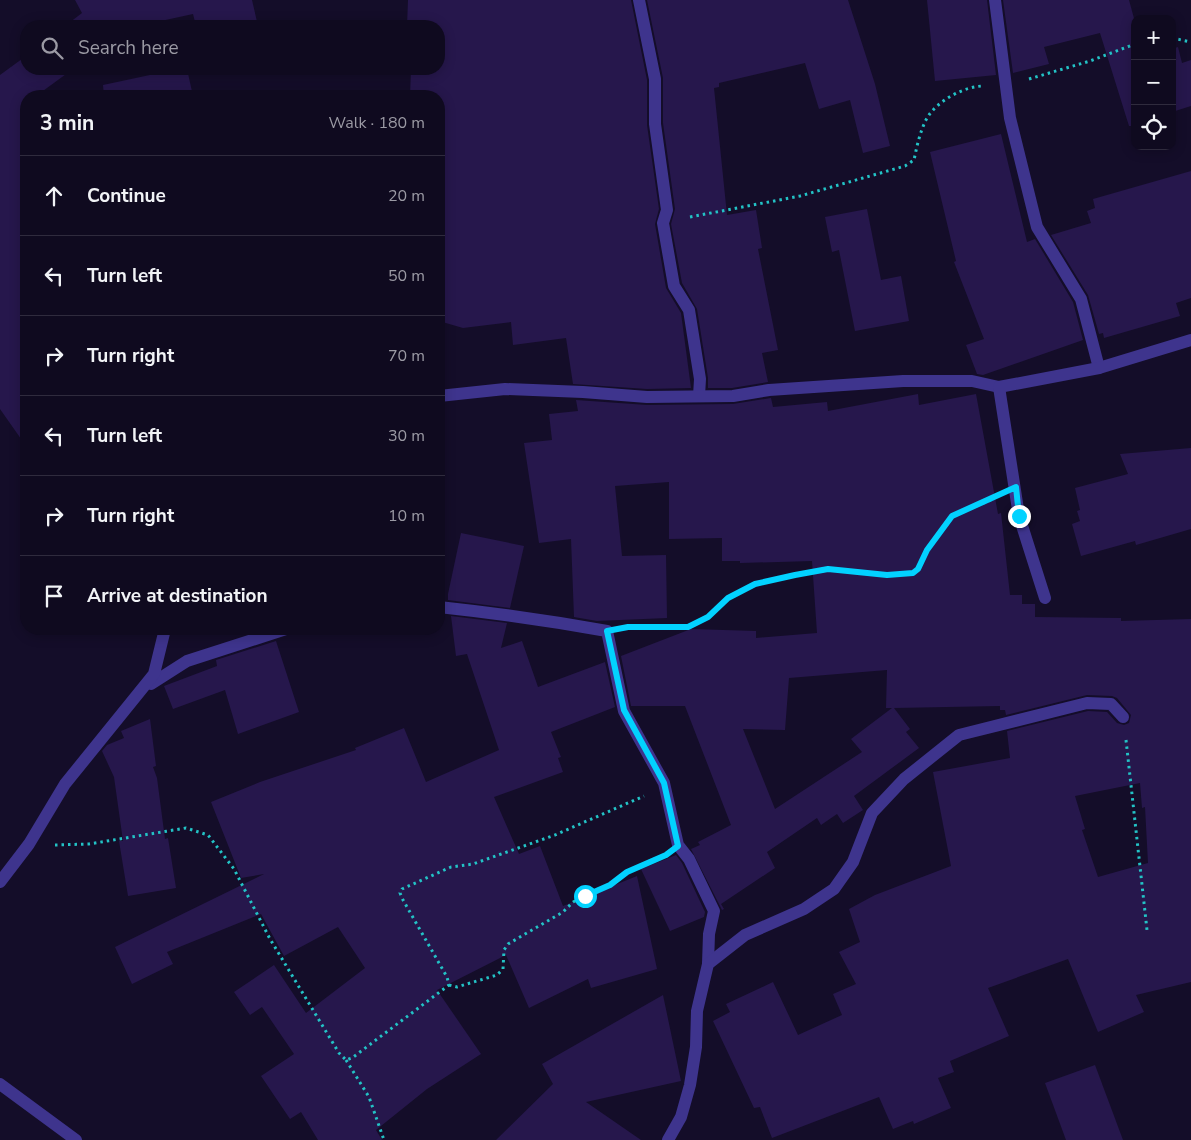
<!DOCTYPE html>
<meta charset="utf-8">
<style>
body{margin:0;font-family:"Nunito Sans",sans-serif;background:#1d182c;color:#f1f3f6}
.controls{position:absolute;right:15px;top:15px;display:grid;overflow:hidden;border-radius:10px;box-shadow:0 2px 12px #0003}
.controls button{width:45px;height:45px;display:grid;place-items:center;padding:0;border:0;border-bottom:1px solid #2f2b3d;background:#0f0a1f;color:#f1f3f6;font:25px sans-serif}
.stop{position:absolute;width:15px;height:15px;margin:-11px;border:4px solid #02d2ff;border-radius:50%;background:#fff}
.stop.end{background:#02d2ff;border-color:#fff;box-shadow:0 1px 5px #0008}
.list{margin:0;padding:0;list-style:none}
h2{display:flex;justify-content:space-between;align-items:center;height:65px;margin:0;padding:0 20px;font-size:21px}
h2 small{font-size:16px;font-weight:400;color:#9b9aa4}
.list li{display:grid;grid-template-columns:32px 1fr auto;gap:15px;align-items:center;box-sizing:border-box;height:80px;padding:0 20px;border-top:1px solid #2f2b3d}
.list b{display:block;font-size:19px;white-space:nowrap}
.list em{font-size:16px;font-style:normal;color:#9b9aa4}
.icon{flex:none;width:28px;height:28px;fill:none;stroke:currentColor;stroke-width:2;stroke-linecap:round;stroke-linejoin:round}
.map{position:relative;flex:none;width:1191px;height:1140px;overflow:hidden}
.search{position:absolute;background:#0f0a1f;box-shadow:0 2px 12px #0003;left:20px;top:20px;width:425px;height:55px;display:flex;align-items:center;gap:12px;box-sizing:border-box;padding:0 18px;border-radius:20px;color:#9b9aa4;font-size:19px}
.panel{position:absolute;background:#0f0a1f;box-shadow:0 2px 12px #0003;left:20px;top:90px;width:425px;height:545px;border-radius:20px}
.map>svg:first-child{display:block}
.building{fill:#26174c;fill-rule:evenodd}
.lines{fill:none;stroke-linecap:round;stroke-linejoin:round}
.path{stroke:#23c3c6;stroke-width:3;stroke-dasharray:2.5 4;stroke-linecap:butt}
.street{stroke:#3e348d;stroke-width:12}
.route{stroke:#02d2ff;stroke-width:6}
</style>
<div class="map">
<svg width="1191" height="1140" viewBox="0 0 1191 1140">
<rect width="100%" height="100%" fill="#140d29"/>
<g class="building">
<path d="M75,0H252L258,26H196L193,14L138,26H65L82,13Z"/>
<path d="M408,0H631L647,80V125L659,209L655,224L666,288L681,313L691,388L647,389L573,384L566,338L513,345L511,322L463,328L439,321V96H410L411,69H405H439V26H407Z"/>
<path d="M647,0H848L875,84L890,146L863,153L850,100L819,109L805,63L719,83V87L714,88L727,215L756,210L762,248L758,249L778,350L762,353L768,382L732,388H708V378L697,309L682,283L671,224L675,209L663,123V78Z"/>
<path d="M927,0H987L996,75L935,81Z"/>
<path d="M1003,0H1129L1135,22V126H1129L1100,33L1044,47L1049,64L1013,73Z"/>
<path d="M1178,47L1182,63L1191,60V106L1172,112V49Z"/>
<path d="M26,56V69H73L36,96H26V446L0,409V75Z"/>
<path d="M178,69H187L193,96H104L103,85Z"/>
<path d="M1001,134L1027,242L1035,239L1073,302L1083,340L983,375L977,374L966,345L984,339L954,262L956,261L930,152Z"/>
<path d="M1191,171V298L1176,303L1180,316L1104,338L1103,333L1099,334L1088,295L1051,235L1091,223L1087,211L1095,208L1093,199Z"/>
<path d="M867,209L881,280L901,276L909,321L855,331L839,250L832,252L825,217Z"/>
<path d="M918,394L919,405L976,394L998,514L1001,513L1010,595H1022V604H1035V617L1121,618V621L1191,619V982L1136,995L1144,1012L1098,1032L1068,959L988,988L1009,1036L950,1061L954,1072L938,1078L951,1108L914,1124L913,1121L893,1129L879,1097L772,1138L760,1107L754,1108L713,1021L730,1012L726,1004L773,982L798,1035L842,1015L833,994L856,984L839,952L860,942L849,909L875,895L951,866L933,772L1010,758L1007,731L1088,711L1107,712L1117,723L1124,725L1129,723L1131,715L1117,698L1112,696L1087,695L1006,715L1005,710H1000V706L894,708L910,729L906,732L919,748L854,796L863,810L843,823L837,814L821,825L817,818L767,852L775,868L721,904L724,909L722,910L691,849L700,845L698,842L731,825L685,706H631L621,656L691,629L756,631V638L817,633L812,561L740,563V561H722V538L669,539V482L615,486L622,556L666,555L667,618L597,621L574,617L571,539L539,543L524,443L552,440L549,414L578,411L576,400L647,405L733,404L771,398L773,407L827,402L828,411ZM887,670L886,708H892L851,739L862,752L775,809L743,729L785,730L789,678ZM1140,783L1142,808L1145,807L1148,863L1098,877L1082,830L1085,829L1075,796Z"/>
<path d="M1191,448V529L1136,545L1135,541L1081,556L1072,524L1080,521L1077,511L1080,510L1075,488L1128,474L1120,454Z"/>
<path d="M461,533L524,546L510,608L448,600V594Z"/>
<path d="M451,616L507,623L501,648L522,641L538,687L605,662L615,707L551,732L561,757L558,758L563,772L494,797L519,854L540,846L563,906L637,876L657,969L591,988L588,979L529,1008L506,955L437,990L481,1054L427,1089L376,1130L382,1140H318L301,1112L290,1119L261,1076L294,1054L262,1007L250,1015L234,992L274,965L306,1013L365,968L338,927L284,956L261,914L167,952L173,964L132,984L115,947L264,874L241,878L211,802L260,782L356,750L355,748L404,728L426,782L499,750L467,654L456,656Z"/>
<path d="M276,641L299,712L238,734L225,690L173,709L164,686L217,666L216,660Z"/>
<path d="M150,719L156,766L153,767L157,778L165,839L168,838L176,888L128,896L119,841H123L114,777L102,751L107,745L124,738L121,731Z"/>
<path d="M676,855L682,863L705,912L704,917L670,931L641,869Z"/>
<path d="M663,995L681,1081L586,1102L641,1140H496L553,1084L542,1064Z"/>
<path d="M1095,1065L1123,1140H1066L1045,1083Z"/>
</g>
<g class="lines">
<g class="path">
<path d="M1172,38L1191,42"/>
<path d="M1029,79L1090,61L1135,44"/>
<path d="M690,217L800,196L905,166L914,160C917,146 920,131 927,118C937,101 964,86 984,86"/>
<path d="M628,627H688L708,617L728,598L755,584L795,575L829,569L887,575L913,573L918,569L927,550L952,516L993,499"/>
<path d="M1126,740L1147,930"/>
<path d="M55,845L89,844L186,828L208,835L234,869L270,939L339,1053L346,1060L352,1058L449,985L447,977L403,900L400,893L402,889L451,867L473,864L555,835L644,796"/>
<path d="M449,985L457,987L497,975L503,969L504,950L508,944L563,912L573,902L611,885L627,872L659,858"/>
<path d="M346,1060L369,1097L384,1140"/>
</g>
<g class="street">
<path d="M639,0L655,79V124L667,210L663,223L674,286L689,310L700,379L699,396"/>
<path d="M995,0L1010,118L1037,227L1081,299L1099,368"/>
<path d="M439,396L505,389L583,392L647,397L733,396L769,390L903,381H972L999,387"/>
<path d="M1045,598L1019,516L999,387L1099,368L1191,340"/>
<path d="M439,607C495,613 551,621 607,631L624,711L664,783L678,845L689,859L714,911L709,934L708,964"/>
<path d="M151,684L187,661L286,629"/>
<path d="M0,882L29,844L65,784L154,674L165,629"/>
<path d="M0,1084L76,1140"/>
<path d="M668,1140L681,1117L690,1085L696,1047L697,1011L708,964L745,935L804,909L834,889L853,862L872,813L904,779L959,735L1087,703L1111,704L1123,717"/>
</g>
</g>
<g class="lines">
<path class="route" d="M585,896L610,885L627,872L666,855L678,846L664,783L624,710L607,631L628,627H688L708,617L728,598L755,584L795,575L828,569L887,575L913,573L918,569L927,550L952,516L1016,487L1019,516"/>
</g>
</svg>
<div class="controls">
<button>+</button>
<button>−</button>
<button><svg class="icon" aria-label="locate" viewBox="0 0 24 24"><circle cx="12" cy="12" r="6"/><path d="M12 2v4M12 18v4M2 12h4M18 12h4"/></svg></button>
</div>
<div class="stop" style="left:585px;top:896px"></div>
<div class="stop end" style="left:1019px;top:516px"></div>
<div class="search"><svg class="icon" aria-label="search" viewBox="0 0 24 24"><circle cx="10" cy="10" r="6"/><path d="M15 15l6 6"/></svg>Search here</div>
<section class="panel">
<h2>3 min<small>Walk · 180 m</small></h2>
<ul class="list">
<li><svg class="icon" aria-label="ahead" viewBox="0 0 24 24"><path d="M12 20V5M6 11l6-6 6 6"/></svg><div><b>Continue</b></div><em>20 m</em></li>
<li><svg class="icon" aria-label="left" viewBox="0 0 24 24"><path d="M17 20v-9H6M10 6l-5 5 5 5"/></svg><div><b>Turn left</b></div><em>50 m</em></li>
<li><svg class="icon" aria-label="right" viewBox="0 0 24 24"><path d="M7 20v-9h11M14 6l5 5-5 5"/></svg><div><b>Turn right</b></div><em>70 m</em></li>
<li><svg class="icon" aria-label="left" viewBox="0 0 24 24"><path d="M17 20v-9H6M10 6l-5 5 5 5"/></svg><div><b>Turn left</b></div><em>30 m</em></li>
<li><svg class="icon" aria-label="right" viewBox="0 0 24 24"><path d="M7 20v-9h11M14 6l5 5-5 5"/></svg><div><b>Turn right</b></div><em>10 m</em></li>
<li><svg class="icon" aria-label="arrive" viewBox="0 0 24 24"><path d="M6 21V4h12l-3 4 3 4H6"/></svg><div><b>Arrive at destination</b></div></li>
</ul>
</section>
</div>
